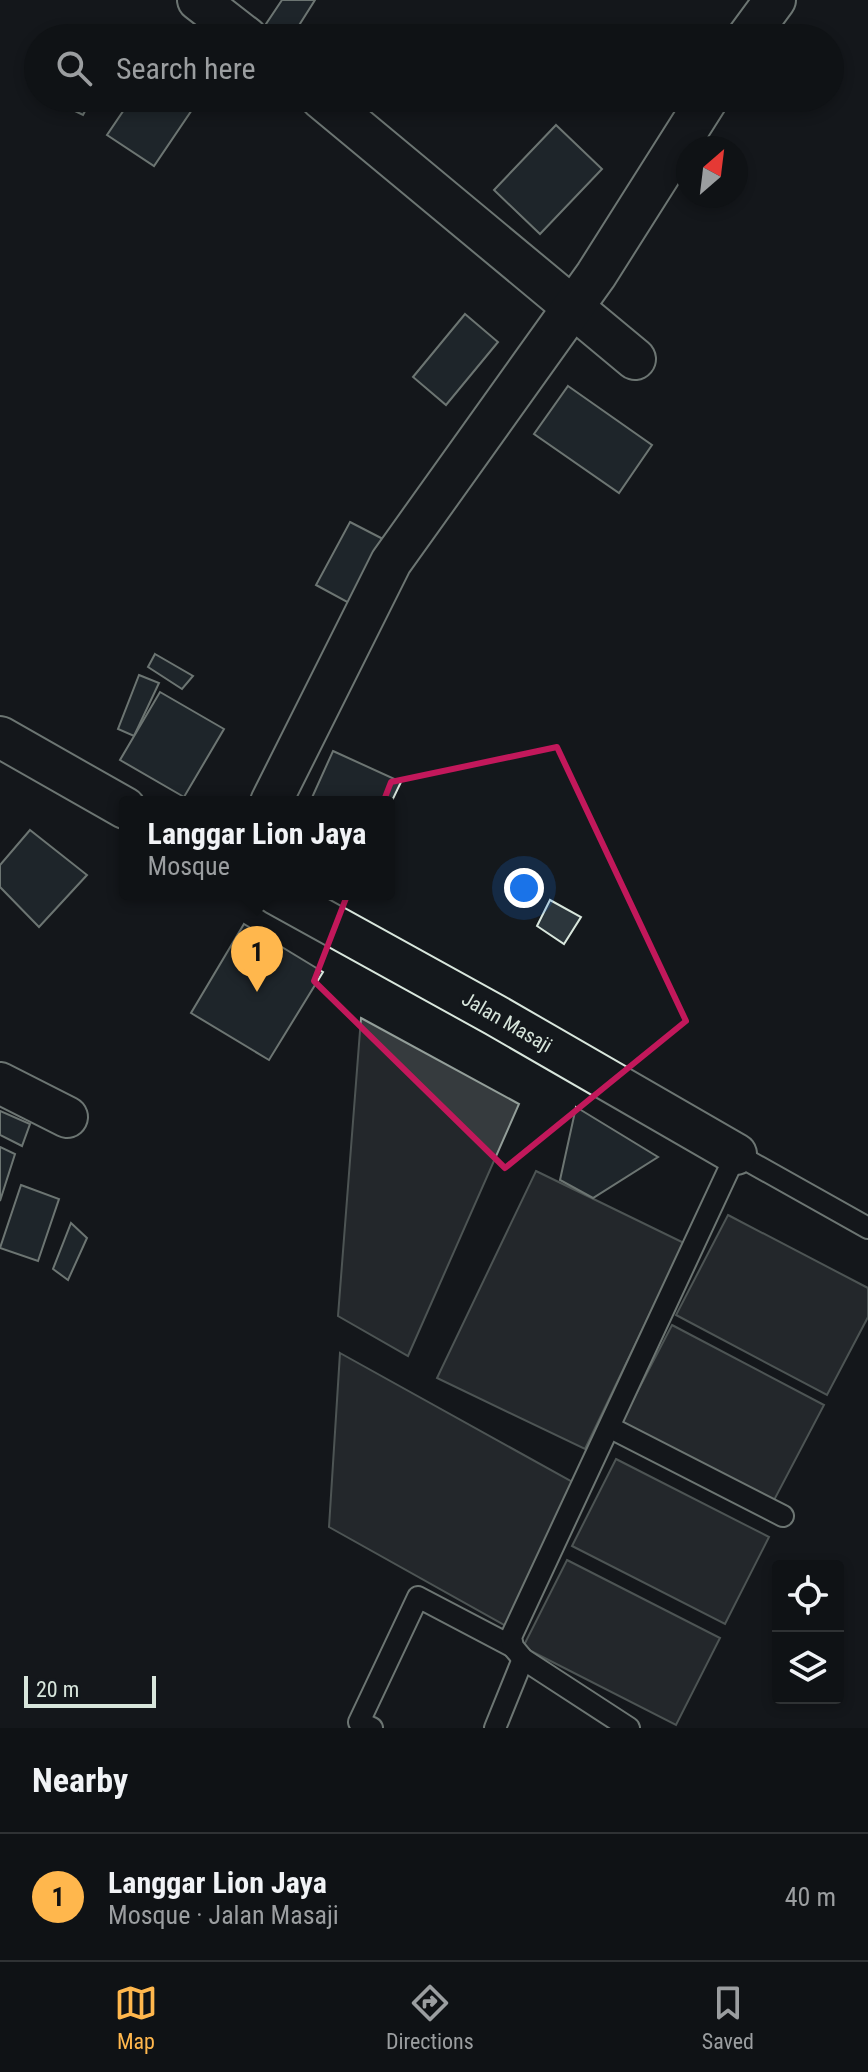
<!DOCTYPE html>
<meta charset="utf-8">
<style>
body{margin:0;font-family:"Roboto Condensed",sans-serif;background:#1d2022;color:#f1f3f6}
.controls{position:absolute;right:24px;bottom:24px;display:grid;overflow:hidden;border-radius:8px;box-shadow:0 4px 12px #0003}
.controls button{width:72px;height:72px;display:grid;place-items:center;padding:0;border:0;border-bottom:2px solid #2f3234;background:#0f1215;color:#f1f3f6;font:40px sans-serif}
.compass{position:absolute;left:676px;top:136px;width:72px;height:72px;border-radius:50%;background:#0f1215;box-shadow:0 4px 12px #0003;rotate:28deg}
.scale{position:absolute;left:24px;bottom:20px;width:132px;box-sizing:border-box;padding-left:8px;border:4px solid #d8e6dc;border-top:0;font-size:22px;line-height:28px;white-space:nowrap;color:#d8e6dc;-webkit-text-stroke:6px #14181c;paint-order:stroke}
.you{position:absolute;left:524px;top:888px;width:28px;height:28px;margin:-20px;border:6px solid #fff;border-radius:50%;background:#1a73e8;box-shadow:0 0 0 12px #1a73e833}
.badge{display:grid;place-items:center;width:52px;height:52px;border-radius:50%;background:#ffb74d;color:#111;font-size:26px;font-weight:700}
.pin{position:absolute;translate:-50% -66px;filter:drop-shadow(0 2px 4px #0008)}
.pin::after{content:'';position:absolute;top:42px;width:28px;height:24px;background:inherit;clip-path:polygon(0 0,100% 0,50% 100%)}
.popup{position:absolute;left:119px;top:796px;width:276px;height:104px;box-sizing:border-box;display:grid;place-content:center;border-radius:8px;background:#0f1215;filter:drop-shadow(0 2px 6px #0005);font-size:26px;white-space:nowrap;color:#9b9ea0}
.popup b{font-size:30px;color:#f1f3f6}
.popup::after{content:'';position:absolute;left:50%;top:100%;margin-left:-16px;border:16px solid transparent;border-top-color:#0f1215}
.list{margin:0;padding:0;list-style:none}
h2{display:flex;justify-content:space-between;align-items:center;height:104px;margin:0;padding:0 32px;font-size:34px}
h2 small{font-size:26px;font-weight:400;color:#9b9ea0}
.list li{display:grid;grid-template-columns:52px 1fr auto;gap:24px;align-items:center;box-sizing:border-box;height:128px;padding:0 32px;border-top:2px solid #2f3234}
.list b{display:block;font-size:30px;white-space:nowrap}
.list p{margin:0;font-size:26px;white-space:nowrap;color:#9b9ea0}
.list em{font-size:26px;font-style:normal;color:#9b9ea0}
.icon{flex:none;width:44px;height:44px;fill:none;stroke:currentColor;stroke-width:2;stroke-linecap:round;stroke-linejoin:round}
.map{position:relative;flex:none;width:868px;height:1728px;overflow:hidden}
.search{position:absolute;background:#0f1215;box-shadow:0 4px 12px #0003;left:24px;right:24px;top:24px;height:88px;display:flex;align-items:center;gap:20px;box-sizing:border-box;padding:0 28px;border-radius:44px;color:#9b9ea0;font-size:30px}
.sheet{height:232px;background:#0f1215}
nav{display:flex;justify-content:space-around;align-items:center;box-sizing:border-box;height:112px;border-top:2px solid #2f3234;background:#0f1215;font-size:22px;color:#9b9ea0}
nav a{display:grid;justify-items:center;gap:4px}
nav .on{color:#ffb74d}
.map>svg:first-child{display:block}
.water{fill:#363b3e;stroke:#939e99;stroke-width:2}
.building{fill:#2c363c;stroke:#d8e6dc;stroke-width:2}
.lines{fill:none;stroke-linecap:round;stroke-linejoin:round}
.service-casing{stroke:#d8e6dc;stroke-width:24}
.minor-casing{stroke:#d8e6dc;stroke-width:44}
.service{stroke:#14181c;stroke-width:20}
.minor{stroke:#14181c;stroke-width:40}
.marked{fill:none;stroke:#c2185b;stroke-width:6;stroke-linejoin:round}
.labels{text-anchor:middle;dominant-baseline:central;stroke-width:6;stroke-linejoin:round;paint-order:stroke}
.street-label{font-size:20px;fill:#d8e6dc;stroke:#14181c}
</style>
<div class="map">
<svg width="868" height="1728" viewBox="0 0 868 1728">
<rect width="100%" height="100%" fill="#14181c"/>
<g class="water">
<path d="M361,1018L519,1104L408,1356L338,1316Z"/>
<path d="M536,1171L684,1243L585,1449L437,1378Z"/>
<path d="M728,1215L868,1288V1317L827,1395L676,1315Z"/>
<path d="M672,1325L824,1405L772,1504L620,1425Z"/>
<path d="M340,1353L576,1484L508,1627L329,1527Z"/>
<path d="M616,1459L769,1537L725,1624L572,1546Z"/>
<path d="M567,1560L720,1638L676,1725L523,1647Z"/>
</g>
<g class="building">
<path d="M282,0H315L291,38H281L264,27Z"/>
<path d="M48,98H92L83,115Z"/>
<path d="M132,98H200L154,166L107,135Z"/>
<path d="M556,125L602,169L540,234L494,190Z"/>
<path d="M465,314L498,342L446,405L413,377Z"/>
<path d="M568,386L652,445L619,493L534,434Z"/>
<path d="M350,522L383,539L349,603L316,585Z"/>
<path d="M155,654L193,676L182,689L148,667Z"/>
<path d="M139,675L159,683L134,736L118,729Z"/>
<path d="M160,692L224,729L184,797L120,760Z"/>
<path d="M333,751L401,782L389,807V802H310Z"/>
<path d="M30,830L87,875L39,927L0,887V865Z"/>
<path d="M550,900L581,917L564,944L537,926Z"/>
<path d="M244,924L323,972L269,1060L191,1013Z"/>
<path d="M576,1107L658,1157L593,1198L560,1180Z"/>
<path d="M0,1111L30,1124L22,1146L0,1135Z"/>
<path d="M0,1147L15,1154L0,1201Z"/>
<path d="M21,1185L59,1199L38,1261L0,1248Z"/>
<path d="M71,1223L87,1238L68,1280L53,1269Z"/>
</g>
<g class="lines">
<defs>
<g id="service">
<path d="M611,1428L783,1516"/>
<path d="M372,1728L359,1722L418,1597L513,1647"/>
<path d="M495,1728L523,1659"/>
<path d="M629,1728L523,1659L513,1647L511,1637L736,1154L868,1228"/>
</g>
<g id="minor">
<path d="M198,0L247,38"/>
<path d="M747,38L775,0"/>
<path d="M321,98L635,359"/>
<path d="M0,737L125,808"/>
<path d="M271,802L391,562L596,275L708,98"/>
<path d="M276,894L495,1015L736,1154"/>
<path d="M0,1083L67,1117"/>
</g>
</defs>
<use href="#service" class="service-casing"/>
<use href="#minor" class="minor-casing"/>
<use href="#service" class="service"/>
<use href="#minor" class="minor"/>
</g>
<path d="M0 0H868V1728H0ZM557,747L686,1021L505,1168L314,981L391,782Z" fill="#14181c" fill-opacity=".55" fill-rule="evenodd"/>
<path class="marked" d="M557,747L686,1021L505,1168L314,981L391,782Z"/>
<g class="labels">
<g class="street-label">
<text transform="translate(507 1022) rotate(30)">Jalan Masaji</text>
</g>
</g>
</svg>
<div class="controls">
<button><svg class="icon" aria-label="locate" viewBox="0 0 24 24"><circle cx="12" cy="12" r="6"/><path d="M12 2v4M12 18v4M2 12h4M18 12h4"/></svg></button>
<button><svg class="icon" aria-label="layers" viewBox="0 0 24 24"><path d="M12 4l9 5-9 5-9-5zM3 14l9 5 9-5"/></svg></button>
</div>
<svg class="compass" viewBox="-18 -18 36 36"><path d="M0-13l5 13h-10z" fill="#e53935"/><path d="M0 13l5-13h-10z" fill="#9b9ea0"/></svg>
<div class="scale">20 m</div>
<div class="you"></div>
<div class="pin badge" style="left:257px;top:992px">1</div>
<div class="popup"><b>Langgar Lion Jaya</b>Mosque</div>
<div class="search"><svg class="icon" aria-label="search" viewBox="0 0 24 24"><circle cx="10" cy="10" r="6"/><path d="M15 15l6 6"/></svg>Search here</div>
</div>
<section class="sheet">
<h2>Nearby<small></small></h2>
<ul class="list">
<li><span class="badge">1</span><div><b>Langgar Lion Jaya</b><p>Mosque · Jalan Masaji</p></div><em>40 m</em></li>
</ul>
</section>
<nav>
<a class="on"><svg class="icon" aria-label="map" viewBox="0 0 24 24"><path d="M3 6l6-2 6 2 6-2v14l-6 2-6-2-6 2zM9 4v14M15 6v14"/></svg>Map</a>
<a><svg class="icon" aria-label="directions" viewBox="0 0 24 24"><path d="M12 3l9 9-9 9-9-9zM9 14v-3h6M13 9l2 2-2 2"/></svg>Directions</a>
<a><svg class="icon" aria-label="saved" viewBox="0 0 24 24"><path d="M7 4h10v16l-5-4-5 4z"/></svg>Saved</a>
</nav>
